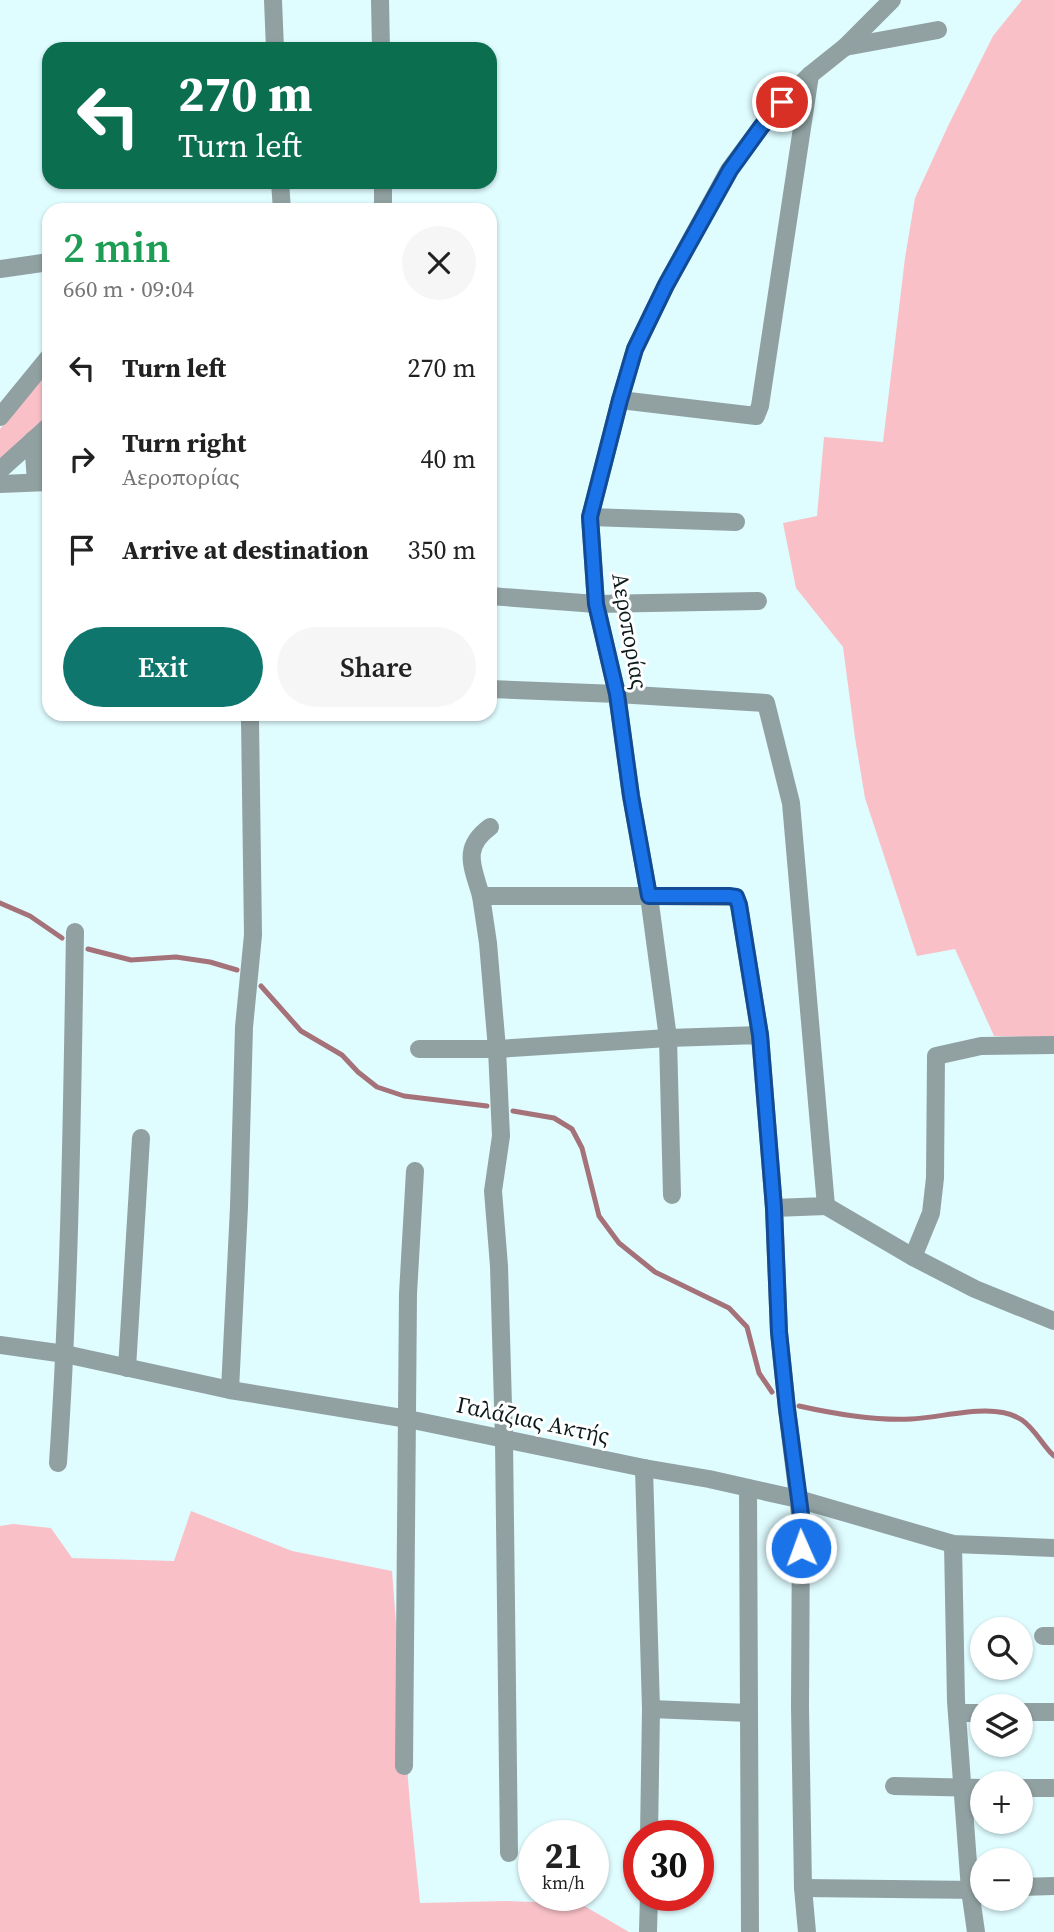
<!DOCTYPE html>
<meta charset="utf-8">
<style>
body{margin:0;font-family:"Source Serif 4",serif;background:#f6f6f6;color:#222;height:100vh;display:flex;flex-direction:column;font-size:26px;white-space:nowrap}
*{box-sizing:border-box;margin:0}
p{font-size:23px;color:#767676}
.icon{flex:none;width:38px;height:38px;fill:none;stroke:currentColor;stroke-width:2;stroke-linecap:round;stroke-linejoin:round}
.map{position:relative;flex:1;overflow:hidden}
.sheet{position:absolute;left:42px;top:203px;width:455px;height:518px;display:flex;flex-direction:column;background:#fff;border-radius:21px;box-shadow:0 2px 5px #0004}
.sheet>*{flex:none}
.hud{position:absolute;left:42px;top:42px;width:455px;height:147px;border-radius:21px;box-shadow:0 2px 5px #0004;background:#0b6e4f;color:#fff;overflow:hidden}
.fabs{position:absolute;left:970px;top:1617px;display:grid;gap:14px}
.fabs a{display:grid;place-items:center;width:63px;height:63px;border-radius:50%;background:#fff;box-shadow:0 2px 5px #0004;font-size:35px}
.speed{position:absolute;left:518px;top:1820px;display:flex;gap:14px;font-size:35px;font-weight:700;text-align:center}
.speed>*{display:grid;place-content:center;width:91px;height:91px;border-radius:50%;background:#fff;box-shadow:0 2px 5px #0004;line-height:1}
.speed small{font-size:18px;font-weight:400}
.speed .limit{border:10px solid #d22;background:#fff;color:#111}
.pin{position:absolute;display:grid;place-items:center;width:60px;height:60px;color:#fff;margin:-30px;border:4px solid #fff;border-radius:50%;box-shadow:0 2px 7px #0007}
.me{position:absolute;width:77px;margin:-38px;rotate:358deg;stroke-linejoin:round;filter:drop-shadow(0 0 5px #0008)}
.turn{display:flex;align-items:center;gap:24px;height:147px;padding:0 21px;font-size:32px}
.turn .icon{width:91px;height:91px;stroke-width:2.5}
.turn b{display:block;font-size:49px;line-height:60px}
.round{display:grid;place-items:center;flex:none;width:74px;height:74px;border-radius:37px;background:#f6f6f6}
.headline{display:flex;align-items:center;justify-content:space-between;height:119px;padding:0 21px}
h1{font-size:42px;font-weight:600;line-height:52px;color:#1e9e55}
.primary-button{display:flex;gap:14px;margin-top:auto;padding:14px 21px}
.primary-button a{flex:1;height:80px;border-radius:42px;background:#0f766e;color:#fff;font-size:28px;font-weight:600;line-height:80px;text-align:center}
.primary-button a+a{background:#f6f6f6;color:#222}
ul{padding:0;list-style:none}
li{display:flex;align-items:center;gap:21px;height:91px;padding:0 21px}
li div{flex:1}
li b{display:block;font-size:26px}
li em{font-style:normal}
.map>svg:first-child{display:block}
.green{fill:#f9c1c7}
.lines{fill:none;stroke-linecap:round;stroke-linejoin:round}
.stream{stroke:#a57279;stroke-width:5}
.minor{stroke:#91a1a2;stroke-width:18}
.route-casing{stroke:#114b97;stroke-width:18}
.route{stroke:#1a73e8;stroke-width:12}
.labels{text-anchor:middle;stroke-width:6;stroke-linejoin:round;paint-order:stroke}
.street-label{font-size:23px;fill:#0d1b1c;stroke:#fff}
</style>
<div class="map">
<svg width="1054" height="1932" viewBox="0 0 1054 1932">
<rect width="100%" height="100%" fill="#dffcff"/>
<g class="green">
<polygon points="1022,0 1054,0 1054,1038 994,1036 955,949 917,956 865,798 855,738 843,647 796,588 783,523 817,516 824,437 883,442 905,258 915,198 948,126 993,36"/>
<polygon points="49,368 49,416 0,461 0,429"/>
<polygon points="191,1511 292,1551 392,1571 410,1805 420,1903 506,1901 581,1904 629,1932 0,1932 0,1526 13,1524 51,1528 72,1558 174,1561"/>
</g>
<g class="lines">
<g class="stream">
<polyline points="0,903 30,916 62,938"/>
<polyline points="88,949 131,960 176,957 210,962 237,970"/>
<polyline points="261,986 301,1031 342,1055 358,1072 377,1087 404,1096 487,1106"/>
<polyline points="513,1111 554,1118 572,1129 582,1148 599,1216 619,1243 655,1272 729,1308 747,1327 759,1373 772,1392"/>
<path d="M799 1406C835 1414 874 1421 911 1419 943 1418 994 1401 1022 1420 1035 1429 1043 1446 1054 1456"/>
</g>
<g class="minor">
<polyline points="273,0 275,49"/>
<polyline points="380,0 381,49"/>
<polyline points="845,47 938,30"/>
<polyline points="280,182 282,210"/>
<polyline points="383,182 383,210"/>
<polyline points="0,269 49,262"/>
<polyline points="620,400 756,416 760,406 810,75"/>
<polyline points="0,417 49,357"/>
<polyline points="33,440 36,482"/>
<polyline points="0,470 49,426"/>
<polyline points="0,484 49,482"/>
<polyline points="590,517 736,522"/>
<polyline points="490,596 596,604 758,601"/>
<polyline points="490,689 617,694 766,703 791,803 826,1206 774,1208"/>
<path d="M481 896C473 867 461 848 490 827"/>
<polyline points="419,1049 497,1049 668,1038 760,1035 774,1208 779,1332 787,1409 801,1522 800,1707 803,1888 807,1932"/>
<polyline points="672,1195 668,1038 649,896 631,796 617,694 596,604 590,517 620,400 635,349 666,285 729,170 761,127 782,102 810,75 845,47 892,0"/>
<polyline points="826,1206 913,1257 975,1289 1054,1321"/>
<polyline points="913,1257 931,1213 935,1178 936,1056 981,1046 1054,1045"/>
<polyline points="0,1345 65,1354 230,1390 408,1419 644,1468 709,1479 798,1499 953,1544 1054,1548"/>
<polyline points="127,1368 141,1138"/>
<polyline points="230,1390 239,1207 244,1027 253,935 250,720"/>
<path d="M58 1463C70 1286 72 1109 75 932"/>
<polyline points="644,1468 651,1709 649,1836"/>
<polyline points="748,1488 750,1932"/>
<polyline points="953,1544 956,1701 970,1890 976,1932"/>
<polyline points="1043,1636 1054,1636"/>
<polyline points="651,1709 749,1713"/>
<polyline points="1020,1712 1054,1712"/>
<polyline points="958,1713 982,1713"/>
<polyline points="404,1766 408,1294 415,1171"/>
<polyline points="894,1786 982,1788"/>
<polyline points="1020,1788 1054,1788"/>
<polyline points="509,1853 504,1440 499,1266 493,1191 501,1136 497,1049 488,943 481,896 649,896 736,897 739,905 760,1035"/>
<polyline points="1020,1887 1054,1886"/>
<polyline points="803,1888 978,1890"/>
<polyline points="648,1931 649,1895"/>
</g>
</g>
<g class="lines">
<g class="route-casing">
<polyline id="route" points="782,102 761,127 730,170 666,285 635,349 620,400 590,517 596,604 617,694 631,796 649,896 729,896 736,897 739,905 760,1035 774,1208 779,1332 787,1409 802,1522 801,1548"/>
</g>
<use href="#route" class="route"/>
</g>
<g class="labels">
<g class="street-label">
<text transform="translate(630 631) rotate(80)" y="8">Αεροπορίας</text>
<text transform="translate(533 1420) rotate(12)" y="8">Γαλάζιας Ακτής</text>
</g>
</g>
</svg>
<div class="fabs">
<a><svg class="icon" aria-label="search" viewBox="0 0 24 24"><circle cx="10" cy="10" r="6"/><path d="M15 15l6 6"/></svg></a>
<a><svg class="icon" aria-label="layers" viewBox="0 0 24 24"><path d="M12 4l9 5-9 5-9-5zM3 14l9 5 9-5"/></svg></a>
<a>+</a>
<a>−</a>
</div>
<div class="speed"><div>21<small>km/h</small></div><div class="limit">30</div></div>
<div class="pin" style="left:782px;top:102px;background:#d93025"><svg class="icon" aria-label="arrive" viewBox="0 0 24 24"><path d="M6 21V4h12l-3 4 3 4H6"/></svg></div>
<svg class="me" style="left:801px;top:1548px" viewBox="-20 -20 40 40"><circle r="17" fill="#1a73e8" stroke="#fff" stroke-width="3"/><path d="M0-11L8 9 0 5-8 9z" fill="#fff"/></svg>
<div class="hud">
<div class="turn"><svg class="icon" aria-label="left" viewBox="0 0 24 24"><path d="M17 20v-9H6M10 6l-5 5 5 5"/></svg><div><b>270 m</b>Turn left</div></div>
</div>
<section class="sheet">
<div class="headline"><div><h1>2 min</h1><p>660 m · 09:04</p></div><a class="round"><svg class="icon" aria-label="close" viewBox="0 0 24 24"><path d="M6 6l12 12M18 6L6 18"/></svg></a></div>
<ul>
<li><svg class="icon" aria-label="left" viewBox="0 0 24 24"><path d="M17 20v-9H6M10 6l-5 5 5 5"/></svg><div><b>Turn left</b></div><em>270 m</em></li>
<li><svg class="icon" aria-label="right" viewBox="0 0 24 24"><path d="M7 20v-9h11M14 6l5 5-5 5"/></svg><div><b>Turn right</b><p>Αεροπορίας</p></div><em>40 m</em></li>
<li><svg class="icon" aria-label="arrive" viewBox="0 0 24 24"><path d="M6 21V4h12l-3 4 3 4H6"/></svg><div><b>Arrive at destination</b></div><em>350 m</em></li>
</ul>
<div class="primary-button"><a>Exit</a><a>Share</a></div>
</section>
</div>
